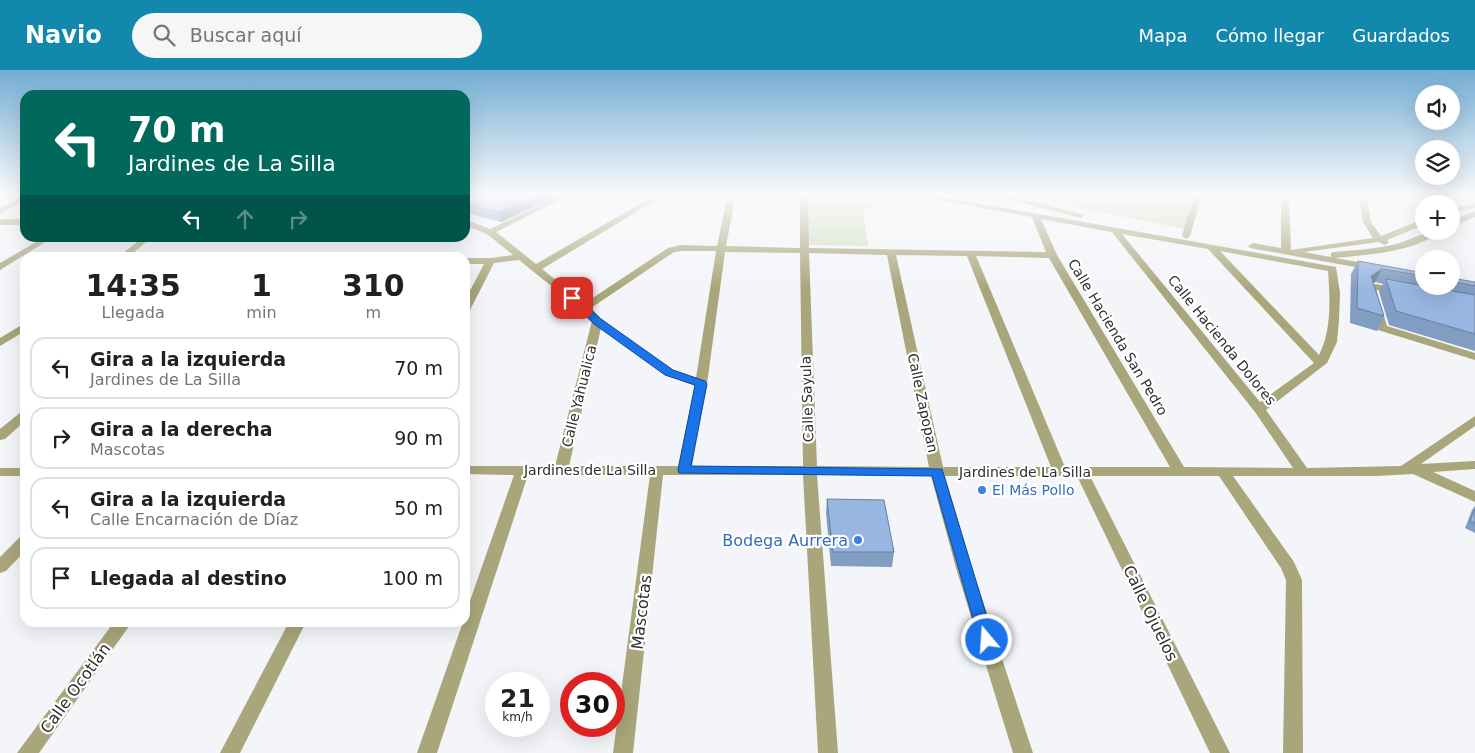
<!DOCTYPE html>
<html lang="es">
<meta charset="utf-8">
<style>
body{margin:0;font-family:"DejaVu Sans",sans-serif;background:#f6f6f6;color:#202124;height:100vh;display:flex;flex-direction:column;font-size:19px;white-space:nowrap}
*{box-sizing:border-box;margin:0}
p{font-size:16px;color:#757577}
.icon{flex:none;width:28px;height:28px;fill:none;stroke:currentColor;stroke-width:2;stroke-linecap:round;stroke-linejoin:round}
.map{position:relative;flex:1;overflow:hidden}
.side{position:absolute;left:20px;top:182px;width:450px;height:375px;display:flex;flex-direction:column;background:#fff;border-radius:15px;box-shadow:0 5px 20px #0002}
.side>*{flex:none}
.banner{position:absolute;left:20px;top:20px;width:450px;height:152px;border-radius:15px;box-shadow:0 5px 20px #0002;background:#00695c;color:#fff;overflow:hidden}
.fabs{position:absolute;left:1415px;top:15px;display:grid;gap:10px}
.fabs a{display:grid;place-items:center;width:45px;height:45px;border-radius:50%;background:#fff;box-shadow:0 5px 20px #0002;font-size:25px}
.speed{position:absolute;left:485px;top:602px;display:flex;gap:10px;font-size:25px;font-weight:700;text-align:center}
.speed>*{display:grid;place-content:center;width:65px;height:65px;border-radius:50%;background:#fff;box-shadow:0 5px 20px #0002;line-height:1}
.speed small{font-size:12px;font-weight:400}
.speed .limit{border:8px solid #d22;background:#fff;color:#111}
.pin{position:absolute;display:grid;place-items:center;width:42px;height:42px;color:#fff;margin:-21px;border-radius:10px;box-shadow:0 2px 8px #0006}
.me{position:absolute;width:55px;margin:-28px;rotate:342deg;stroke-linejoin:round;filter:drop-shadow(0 0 4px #0008)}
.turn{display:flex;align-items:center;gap:18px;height:105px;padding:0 25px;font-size:22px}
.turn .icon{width:65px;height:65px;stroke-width:2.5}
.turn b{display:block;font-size:35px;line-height:42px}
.lanes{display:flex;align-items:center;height:48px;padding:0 25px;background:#0003;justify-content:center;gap:25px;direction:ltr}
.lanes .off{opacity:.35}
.eta{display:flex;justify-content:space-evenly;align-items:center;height:85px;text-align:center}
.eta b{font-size:30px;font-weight:600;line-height:35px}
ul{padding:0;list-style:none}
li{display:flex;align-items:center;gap:15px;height:62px;margin:0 10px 8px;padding:0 15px;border:2px solid #e0e0e0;border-radius:15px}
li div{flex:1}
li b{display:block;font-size:19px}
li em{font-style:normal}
header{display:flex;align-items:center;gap:30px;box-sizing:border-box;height:70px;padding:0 25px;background:#1188ac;color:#fff}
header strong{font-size:24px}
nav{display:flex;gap:28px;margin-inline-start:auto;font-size:18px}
.search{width:350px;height:45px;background:#f6f6f6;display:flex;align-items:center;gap:12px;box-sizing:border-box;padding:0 18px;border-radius:28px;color:#757577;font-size:19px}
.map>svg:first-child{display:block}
.green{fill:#d1debf}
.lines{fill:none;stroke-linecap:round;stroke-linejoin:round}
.minor{fill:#a9a67b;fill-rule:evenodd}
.wall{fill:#829dc2}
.shaded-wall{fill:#6a7f9e}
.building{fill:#97b6e1;stroke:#6a7f9e}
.route{fill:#1a73e8;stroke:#114b97}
.shop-dot{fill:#3f7fe0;stroke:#fff;stroke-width:2}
.labels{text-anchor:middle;stroke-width:4.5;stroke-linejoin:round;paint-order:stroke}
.street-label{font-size:14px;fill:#2e2e2f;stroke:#fff}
.shop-label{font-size:14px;fill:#366cbe;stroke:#fff;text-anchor:start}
.near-shop-label{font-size:16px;fill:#366cbe;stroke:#fff;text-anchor:end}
.near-street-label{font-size:16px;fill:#2e2e2f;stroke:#fff}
</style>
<header>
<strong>Navio</strong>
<div class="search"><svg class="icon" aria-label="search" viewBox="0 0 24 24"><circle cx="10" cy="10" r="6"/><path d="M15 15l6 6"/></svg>Buscar aquí</div>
<nav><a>Mapa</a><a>Cómo llegar</a><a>Guardados</a></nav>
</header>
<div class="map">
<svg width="1475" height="683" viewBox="0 0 1475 683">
<rect width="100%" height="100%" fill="#f3f5f8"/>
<g class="green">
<polygon points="809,124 866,124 863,127 874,129 873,138 863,139 868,176 808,175"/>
<polygon points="1025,124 1194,124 1186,159 1088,140"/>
</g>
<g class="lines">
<g class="minor">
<path d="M562 124H571L496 162 536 194 657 124H666L542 199 585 233 668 178 681 175 717 176 728 124H736L726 176 800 178V124H808L809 178 1046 182 1032 147 916 126 912 124H927L1336 197 1340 223 1339 250 1337 272 1327 293 1266 340 1307 398 1401 396 1475 346V356L1421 394 1475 391V399L1433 402 1475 421V432L1413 404 1376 406H1233L1294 492 1302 510 1303 683H1283L1286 510 1281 498 1219 406H1090L1230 683H1210L1077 406H945L972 498 1033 683H1013L956 498 931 406 817 405 838 683H818L803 405H663L633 683H613L650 405H528L437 683H417L463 552H465V545L514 405 465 404V396H555L592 251 581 240 519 190 494 193 470 240 465 243V230L484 194H465V188H490L513 185 487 164 465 155V149L490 159ZM1041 149 1112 162 1255 342 1293 398 1184 397 1057 185ZM1122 164 1208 179 1314 293 1260 332ZM681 181H716L696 308 673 300 601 249 591 238 674 182ZM1220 181 1328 201C1330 229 1332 259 1319 285ZM725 182 800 183 803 396H692L707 314ZM809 183 887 185 929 397 817 396ZM896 185 967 186 1051 397H943ZM976 186 1049 188 1170 397H1065ZM601 258 665 304 695 316 678 396H569Z"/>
<polygon points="969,124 994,125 993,124 1005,124 1085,145 1081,148 1003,128 1000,131"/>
<polygon points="1194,124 1202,124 1190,166 1186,169 1182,166"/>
<path d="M1281 124H1289L1291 180 1373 168 1363 152 1358 124H1366L1371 152 1381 166 1424 149V155L1387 170 1389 172 1385 175 1378 172 1304 182 1331 187V183L1334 182C1355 180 1376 179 1396 174 1411 170 1424 161 1440 161 1417 182 1365 185 1335 188L1375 195 1377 197 1372 200 1250 178 1248 176 1253 173 1281 178Z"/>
<polygon points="1440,124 1448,124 1453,134 1452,136 1451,134 1445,134"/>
<polygon points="25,126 25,131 0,143 0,138"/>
<polygon points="1475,134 1475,138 1451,143 1451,138"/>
<polygon points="1475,141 1475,147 1451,157 1451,151"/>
<rect x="0" y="149" width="25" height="6"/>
<polygon points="43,168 52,168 0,200 0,193"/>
<polygon points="142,168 151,168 127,188 117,188"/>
<polygon points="1376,214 1401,219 1402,221 1397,224 1376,220 1387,256 1475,283 1475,290 1378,260 1366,219"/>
<polygon points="25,253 25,261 0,276 0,268"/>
<polygon points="25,341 25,351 5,369 0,370 0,359 21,342"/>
<rect x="0" y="398" width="25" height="8"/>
<polygon points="25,466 25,481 6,501 0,503 0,487 20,467"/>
<polygon points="114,552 132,552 39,683 17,683"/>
<polygon points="289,552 306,552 240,683 220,683"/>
</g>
</g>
<g class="wall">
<polygon points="490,124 561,124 501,152 470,144 468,135"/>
<polygon points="1358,191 1424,203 1424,216 1451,216 1451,208 1475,212 1475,281 1389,255 1379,222 1383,214 1375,212 1374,213 1384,246 1377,261 1350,253 1351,204"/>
<polygon points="827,429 894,482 892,497 831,496 826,443"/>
<polygon points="1475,436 1475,463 1465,458 1472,440"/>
</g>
<g class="shaded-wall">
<polygon points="541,124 561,124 501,152 499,142"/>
<polygon points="1382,199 1375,212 1364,219 1371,206"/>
</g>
<g class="building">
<polygon points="490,124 541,124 499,142 468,135"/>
<polygon points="1358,191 1424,203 1424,206 1382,199 1371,206 1384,246 1357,238"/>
<polygon points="1451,208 1475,212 1475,216 1451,211"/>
<polygon points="1386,209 1424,216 1475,225 1475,264 1396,241"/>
<polygon points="827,429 884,430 894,482 833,482"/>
<polygon points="1475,439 1475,453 1470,451"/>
</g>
<linearGradient id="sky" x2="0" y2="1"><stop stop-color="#73add4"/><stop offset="0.57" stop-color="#fafafc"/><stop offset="1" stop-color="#fafafc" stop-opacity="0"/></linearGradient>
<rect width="1475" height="219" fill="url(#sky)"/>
<polygon class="route" points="569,226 576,226 601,249 673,300 705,311 707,314 691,396 942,399 994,570 992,574 987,576 981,574 979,570 932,406 679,403 678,400 695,315 665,305 594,254 569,230"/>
<g class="shop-dot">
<circle cx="982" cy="420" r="5"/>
<circle cx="858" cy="470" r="5"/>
</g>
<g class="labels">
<g class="street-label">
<text transform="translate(1118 267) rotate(59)" y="5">Calle Hacienda San Pedro</text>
<text transform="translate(1222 270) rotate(51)" y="5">Calle Hacienda Dolores</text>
<text transform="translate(579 326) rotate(-76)" y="5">Calle Yahualica</text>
<text transform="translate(807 329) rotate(-92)" y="5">Calle Sayula</text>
<text transform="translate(923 333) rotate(78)" y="5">Calle Zapopan</text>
<text x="590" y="405">Jardines de La Silla</text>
<text x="1025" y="407">Jardines de La Silla</text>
</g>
<g class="shop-label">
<text x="992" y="425">El Más Pollo</text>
</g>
<g class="near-shop-label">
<text x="848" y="476">Bodega Aurrera</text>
</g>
<g class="near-street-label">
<text transform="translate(641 542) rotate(-83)" y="6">Mascotas</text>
<text transform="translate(1151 543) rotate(64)" y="6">Calle Ojuelos</text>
<text transform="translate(75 618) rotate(-54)" y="6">Calle Ocotlán</text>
</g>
</g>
</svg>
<div class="fabs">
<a><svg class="icon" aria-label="sound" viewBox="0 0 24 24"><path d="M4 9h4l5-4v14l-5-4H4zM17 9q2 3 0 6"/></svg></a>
<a><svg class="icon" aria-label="layers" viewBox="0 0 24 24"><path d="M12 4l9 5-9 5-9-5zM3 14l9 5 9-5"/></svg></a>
<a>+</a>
<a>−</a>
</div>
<div class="speed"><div>21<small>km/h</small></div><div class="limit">30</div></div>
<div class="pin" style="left:572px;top:228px;background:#d93025"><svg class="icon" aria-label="arrive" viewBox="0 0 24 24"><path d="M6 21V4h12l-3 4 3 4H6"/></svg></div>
<svg class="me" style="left:987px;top:570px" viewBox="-20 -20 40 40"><circle r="17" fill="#1a73e8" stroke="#fff" stroke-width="3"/><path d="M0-11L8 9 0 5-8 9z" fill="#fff"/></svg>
<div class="banner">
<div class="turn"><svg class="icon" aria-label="left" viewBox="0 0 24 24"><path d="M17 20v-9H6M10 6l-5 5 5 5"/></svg><div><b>70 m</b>Jardines de La Silla</div></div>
<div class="lanes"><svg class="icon" aria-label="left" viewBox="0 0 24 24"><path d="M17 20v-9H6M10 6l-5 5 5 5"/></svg><svg class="icon off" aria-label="ahead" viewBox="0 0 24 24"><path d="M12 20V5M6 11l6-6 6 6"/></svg><svg class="icon off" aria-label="right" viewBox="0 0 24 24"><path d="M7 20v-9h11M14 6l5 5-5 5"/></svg></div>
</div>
<section class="side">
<div class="eta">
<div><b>14:35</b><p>Llegada</p></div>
<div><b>1</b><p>min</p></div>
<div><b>310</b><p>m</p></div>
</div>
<ul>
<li><svg class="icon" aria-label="left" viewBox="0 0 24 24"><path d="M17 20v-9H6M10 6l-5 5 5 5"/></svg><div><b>Gira a la izquierda</b><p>Jardines de La Silla</p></div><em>70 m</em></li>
<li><svg class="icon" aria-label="right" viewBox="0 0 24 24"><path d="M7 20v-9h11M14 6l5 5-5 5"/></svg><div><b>Gira a la derecha</b><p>Mascotas</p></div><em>90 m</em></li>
<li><svg class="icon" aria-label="left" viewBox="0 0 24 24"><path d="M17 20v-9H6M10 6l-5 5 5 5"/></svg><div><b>Gira a la izquierda</b><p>Calle Encarnación de Díaz</p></div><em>50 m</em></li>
<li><svg class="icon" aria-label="arrive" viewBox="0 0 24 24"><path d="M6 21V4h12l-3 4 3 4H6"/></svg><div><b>Llegada al destino</b></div><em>100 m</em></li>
</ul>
</section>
</div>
